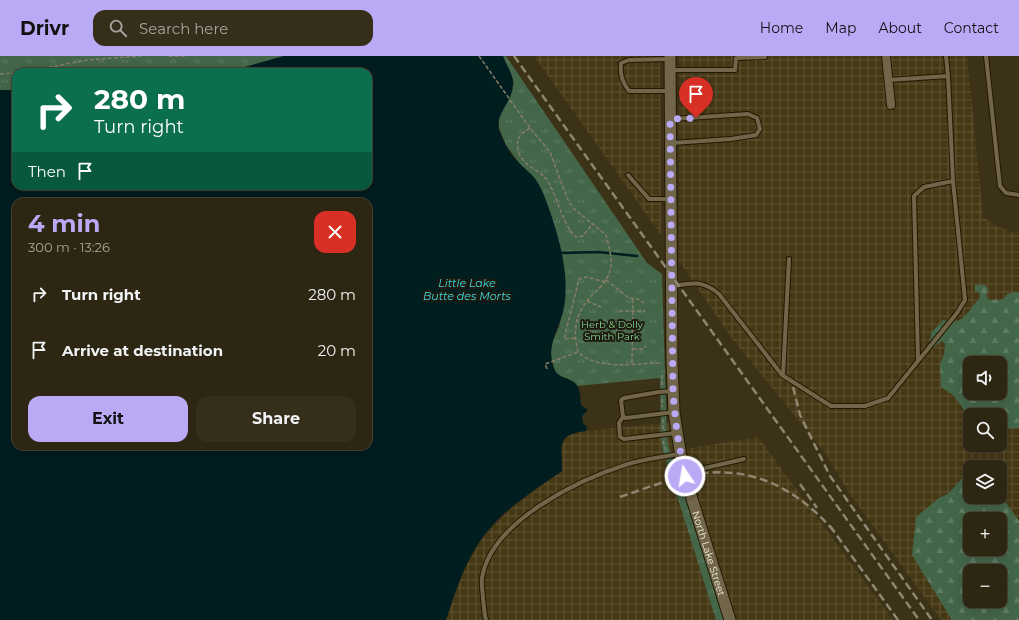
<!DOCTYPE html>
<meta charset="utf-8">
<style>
body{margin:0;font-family:Montserrat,sans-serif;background:#352e1b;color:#f1f3f6;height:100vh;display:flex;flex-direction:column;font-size:15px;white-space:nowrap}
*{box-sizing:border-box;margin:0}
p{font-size:13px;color:#a7a59f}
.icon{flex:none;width:22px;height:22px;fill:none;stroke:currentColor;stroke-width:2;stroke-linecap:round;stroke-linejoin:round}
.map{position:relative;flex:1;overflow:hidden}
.details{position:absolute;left:12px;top:142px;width:360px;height:252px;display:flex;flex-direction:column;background:#2d2612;border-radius:12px;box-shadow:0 4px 16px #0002,0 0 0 1px #484332}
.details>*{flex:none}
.banner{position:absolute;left:12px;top:12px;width:360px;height:122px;border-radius:12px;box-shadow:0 4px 16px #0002,0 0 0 1px #484332;background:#0b6e4f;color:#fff;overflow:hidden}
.fabs{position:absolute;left:963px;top:300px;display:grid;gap:8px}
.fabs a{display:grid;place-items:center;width:44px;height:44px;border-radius:8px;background:#2d2612;box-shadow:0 4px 16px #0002,0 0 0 1px #484332;font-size:20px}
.pin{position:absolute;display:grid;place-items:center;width:34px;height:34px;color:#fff;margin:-41px -17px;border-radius:50% 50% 50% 0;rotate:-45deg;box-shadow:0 0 4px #0007}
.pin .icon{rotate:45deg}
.me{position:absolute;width:44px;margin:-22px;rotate:348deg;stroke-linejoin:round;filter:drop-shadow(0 0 3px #0008)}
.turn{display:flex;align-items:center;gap:14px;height:84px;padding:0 16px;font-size:18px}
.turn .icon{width:52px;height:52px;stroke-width:2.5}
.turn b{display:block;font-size:28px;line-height:34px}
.then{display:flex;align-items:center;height:38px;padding:0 16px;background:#0003;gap:8px;font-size:15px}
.round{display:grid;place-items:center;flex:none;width:42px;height:42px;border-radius:12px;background:#352e1b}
.summary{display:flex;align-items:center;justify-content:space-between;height:68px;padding:0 16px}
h1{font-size:24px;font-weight:700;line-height:30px;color:#baaaf6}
.cta{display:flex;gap:8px;margin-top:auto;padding:8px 16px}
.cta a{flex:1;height:46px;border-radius:12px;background:#baaaf6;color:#111;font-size:16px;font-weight:700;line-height:46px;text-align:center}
.cta a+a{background:#352e1b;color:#f1f3f6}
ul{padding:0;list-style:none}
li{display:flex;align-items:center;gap:12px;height:56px;padding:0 16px}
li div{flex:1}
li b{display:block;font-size:15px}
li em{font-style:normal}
header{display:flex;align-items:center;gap:24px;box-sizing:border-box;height:56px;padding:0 20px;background:#baaaf6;color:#111}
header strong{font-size:19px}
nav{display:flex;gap:22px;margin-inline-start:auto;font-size:14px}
.search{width:280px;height:36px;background:#352e1b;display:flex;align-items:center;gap:10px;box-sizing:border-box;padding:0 14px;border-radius:12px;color:#a7a59f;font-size:15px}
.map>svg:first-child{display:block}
.industrial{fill:url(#industrial-grid);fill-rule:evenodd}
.forest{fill:url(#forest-firs);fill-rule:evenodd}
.park{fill:url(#park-tufts)}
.water{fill:#001d1f;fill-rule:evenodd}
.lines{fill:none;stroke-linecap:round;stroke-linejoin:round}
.stream{stroke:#001d1f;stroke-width:2.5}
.service-casing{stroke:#231901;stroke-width:6}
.minor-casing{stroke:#231901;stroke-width:10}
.secondary-casing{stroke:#231901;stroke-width:13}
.path{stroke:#867e68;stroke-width:1.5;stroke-dasharray:4 2;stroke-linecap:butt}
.service{stroke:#72664a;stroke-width:4}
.minor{stroke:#72664a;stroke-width:8}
.secondary{stroke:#72664a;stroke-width:11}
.rail{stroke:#8e8671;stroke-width:2.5;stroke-dasharray:8 4;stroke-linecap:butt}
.route{stroke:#baaaf6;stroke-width:7;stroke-dasharray:0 12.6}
.labels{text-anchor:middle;stroke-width:4;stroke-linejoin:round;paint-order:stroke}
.park-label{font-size:10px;fill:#80d58f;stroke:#1f1a0f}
.street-label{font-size:10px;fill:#f2ecdc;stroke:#1f1a0f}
.water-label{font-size:11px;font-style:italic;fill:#39dde6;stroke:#1f1a0f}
</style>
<header>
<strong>Drivr</strong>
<div class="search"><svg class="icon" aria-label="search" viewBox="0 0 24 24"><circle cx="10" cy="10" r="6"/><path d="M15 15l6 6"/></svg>Search here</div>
<nav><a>Home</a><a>Map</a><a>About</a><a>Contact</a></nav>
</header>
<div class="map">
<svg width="1019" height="564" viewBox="0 0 1019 564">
<defs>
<pattern id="industrial-grid" width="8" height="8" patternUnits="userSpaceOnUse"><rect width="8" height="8" fill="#453815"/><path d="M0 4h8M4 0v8" fill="none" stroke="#605536"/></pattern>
<pattern id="forest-firs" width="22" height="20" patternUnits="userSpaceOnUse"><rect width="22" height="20" fill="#446649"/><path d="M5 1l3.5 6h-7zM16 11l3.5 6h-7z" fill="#5f7c63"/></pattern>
<pattern id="park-tufts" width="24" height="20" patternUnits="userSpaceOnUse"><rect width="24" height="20" fill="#446649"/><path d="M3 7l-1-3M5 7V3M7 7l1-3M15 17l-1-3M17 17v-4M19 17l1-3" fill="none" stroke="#5f7c63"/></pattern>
</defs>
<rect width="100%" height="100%" fill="#3c3218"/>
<g class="industrial">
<polygon points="534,0 660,0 661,179"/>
<path d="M679 0H967L983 161 994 169 1015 177 1019 176V564H941L847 434 826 398 733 284 679 205ZM970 307H1000V337H970ZM970 359H1000V389H970ZM970 411H1000V441H970ZM970 463H1000V493H970ZM970 515H1000V545H970Z"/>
<polygon points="675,366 679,394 758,381 893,564 446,564 464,514 481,484 506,457 546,426 561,398 562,389 567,380 572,377 586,375"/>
</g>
<g class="forest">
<path d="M975 229H985L988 233 986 240 989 244C998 243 1002 247 1007 238L1015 236 1019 237V372L1000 373V359H970V369L965 355 953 339 941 331 940 308 944 299 945 288 942 285 934 291 930 288 931 277 943 264C966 270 966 255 980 242L979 236H975ZM970 307H1000V337H970Z"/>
<path d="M970 413V441H1000V438L1019 465V564H952L912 499 916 461 939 442 948 438ZM970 463H1000V493H970ZM970 515H1000V545H970Z"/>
</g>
<g class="park">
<polygon points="0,0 284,0 238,13 210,16 16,16 16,34 0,34"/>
<polygon points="503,0 506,0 647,207 662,218 667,385 724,564 716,564 663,395 661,384 660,322 577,330 567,322 560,321 555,316 551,299 551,289 559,271 565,241 565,219 559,187 542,134 535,123 520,108 506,89 499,72 499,62 514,27"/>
</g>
<path class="water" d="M284 0H503C506 9 514 19 513 28 513 46 495 58 499 73 503 86 511 100 521 109 526 114 532 118 536 124 546 138 561 187 563 204 566 221 567 239 563 256 559 272 548 288 552 306 556 328 575 318 579 334 581 338 580 344 581 349L588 354 582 360 583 367 587 371 586 375C554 379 563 391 562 415 533 435 502 454 482 482 465 506 455 536 446 564H0V34H16V130H368V16H210L238 13ZM16 146H368V390H16Z"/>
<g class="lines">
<polyline class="stream" points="560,197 598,196 637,200"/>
<g class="service-casing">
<g id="service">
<polyline points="946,0 948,20"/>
<polyline points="986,0 1000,130 1006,137 1019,139"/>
<path d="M669 3 629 4 621 7C620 19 622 25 629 35H669"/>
<polyline points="672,14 735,14 736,2 765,1"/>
<polyline points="888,24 948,20 953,125 924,131 914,140 918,303"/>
<polyline points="672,63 748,58 757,62 760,73 756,79 731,83 672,87"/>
<polyline points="628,119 649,143 670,143"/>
<path d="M673 230C693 227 702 224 719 238L782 319 831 350H865L888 342 957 257 965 244 953 125"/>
<polyline points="783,319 789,203"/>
<polyline points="672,335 659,336 624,342 621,344 623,361 626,362 674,356"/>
<polyline points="623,361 619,367 620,381 624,383 676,377"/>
<polyline points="684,417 744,403"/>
<path d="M486 564C484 557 484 550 483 543 483 536 481 528 482 522 491 465 580 423 628 408 644 403 663 401 679 398"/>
</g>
</g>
<g class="minor-casing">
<polyline id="minor" points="886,0 891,49"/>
</g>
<g class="secondary-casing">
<g id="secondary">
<path id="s1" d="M670 0 672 306 674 356 683 414 730 564"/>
</g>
</g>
<g class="path">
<polyline points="169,0 187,0"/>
<path d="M479 0 530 72 550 96 567 142 573 152 606 179C609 190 614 207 609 218 606 226 600 232 594 237 576 256 572 271 578 296 597 315 636 307 662 307"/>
<polyline points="25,16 87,4 141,0"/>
<polyline points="0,18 16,17"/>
<path d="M530 72C520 78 516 82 518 94 522 111 541 113 549 127 557 141 564 172 576 181L583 180 593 167"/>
<polyline points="606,224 629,242 638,243 644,247"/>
<polyline points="587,245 601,251"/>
<polyline points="619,255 645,255"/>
<polyline points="575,282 564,283 579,223 587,221 605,226"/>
<polyline points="633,293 643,293 646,290"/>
<polyline points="632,307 633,243"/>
<polyline points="547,313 545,308 578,296"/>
<polyline points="662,319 662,329"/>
<polyline points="662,343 662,351"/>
<polyline points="663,363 663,373"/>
<polyline points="663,385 666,394"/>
</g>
<use href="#service" class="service"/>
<use href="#minor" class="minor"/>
<use href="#secondary" class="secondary"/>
<g class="rail">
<polyline points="514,0 919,564"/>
<polyline points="793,331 800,359 830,420 932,564"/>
<polyline points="800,428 817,452"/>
<path d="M620 441C644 433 668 423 693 419 750 408 796 432 833 474"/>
<polyline points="830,470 898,564"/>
</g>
</g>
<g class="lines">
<polyline class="route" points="685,420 677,377 673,339 670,63 696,62"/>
</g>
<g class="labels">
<g class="park-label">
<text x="612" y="272">Herb &amp; Dolly<tspan x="612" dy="12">Smith Park</tspan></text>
</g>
<g class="street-label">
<text dy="4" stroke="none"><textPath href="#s1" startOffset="502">North Lake Street</textPath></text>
</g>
<g class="water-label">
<text x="467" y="231">Little Lake<tspan x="467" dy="13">Butte des Morts</tspan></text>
</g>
</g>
</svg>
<div class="fabs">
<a><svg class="icon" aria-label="sound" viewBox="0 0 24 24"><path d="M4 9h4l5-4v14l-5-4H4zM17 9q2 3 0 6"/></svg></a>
<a><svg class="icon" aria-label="search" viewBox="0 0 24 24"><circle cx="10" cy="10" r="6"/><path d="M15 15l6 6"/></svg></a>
<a><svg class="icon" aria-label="layers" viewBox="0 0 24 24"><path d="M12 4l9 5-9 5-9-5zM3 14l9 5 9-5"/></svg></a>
<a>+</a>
<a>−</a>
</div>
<div class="pin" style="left:696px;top:62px;background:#d93025"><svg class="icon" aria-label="arrive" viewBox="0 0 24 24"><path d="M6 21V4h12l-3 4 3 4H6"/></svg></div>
<svg class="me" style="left:685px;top:420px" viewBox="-20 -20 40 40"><circle r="17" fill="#baaaf6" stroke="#fff" stroke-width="3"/><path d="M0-11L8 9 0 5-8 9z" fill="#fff"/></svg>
<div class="banner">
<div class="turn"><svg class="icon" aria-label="right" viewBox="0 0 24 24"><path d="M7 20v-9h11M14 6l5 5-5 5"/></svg><div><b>280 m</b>Turn right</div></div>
<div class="then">Then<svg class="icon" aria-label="arrive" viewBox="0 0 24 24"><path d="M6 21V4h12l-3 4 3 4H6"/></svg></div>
</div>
<section class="details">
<div class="summary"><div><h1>4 min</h1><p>300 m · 13:26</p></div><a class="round" style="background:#d93025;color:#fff"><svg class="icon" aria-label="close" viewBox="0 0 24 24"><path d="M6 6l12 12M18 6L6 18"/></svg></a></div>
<ul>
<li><svg class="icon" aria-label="right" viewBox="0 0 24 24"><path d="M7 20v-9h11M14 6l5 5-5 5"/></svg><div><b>Turn right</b></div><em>280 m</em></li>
<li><svg class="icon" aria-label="arrive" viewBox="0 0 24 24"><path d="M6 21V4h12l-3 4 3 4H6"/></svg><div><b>Arrive at destination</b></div><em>20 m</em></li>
</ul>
<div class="cta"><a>Exit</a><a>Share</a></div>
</section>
</div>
